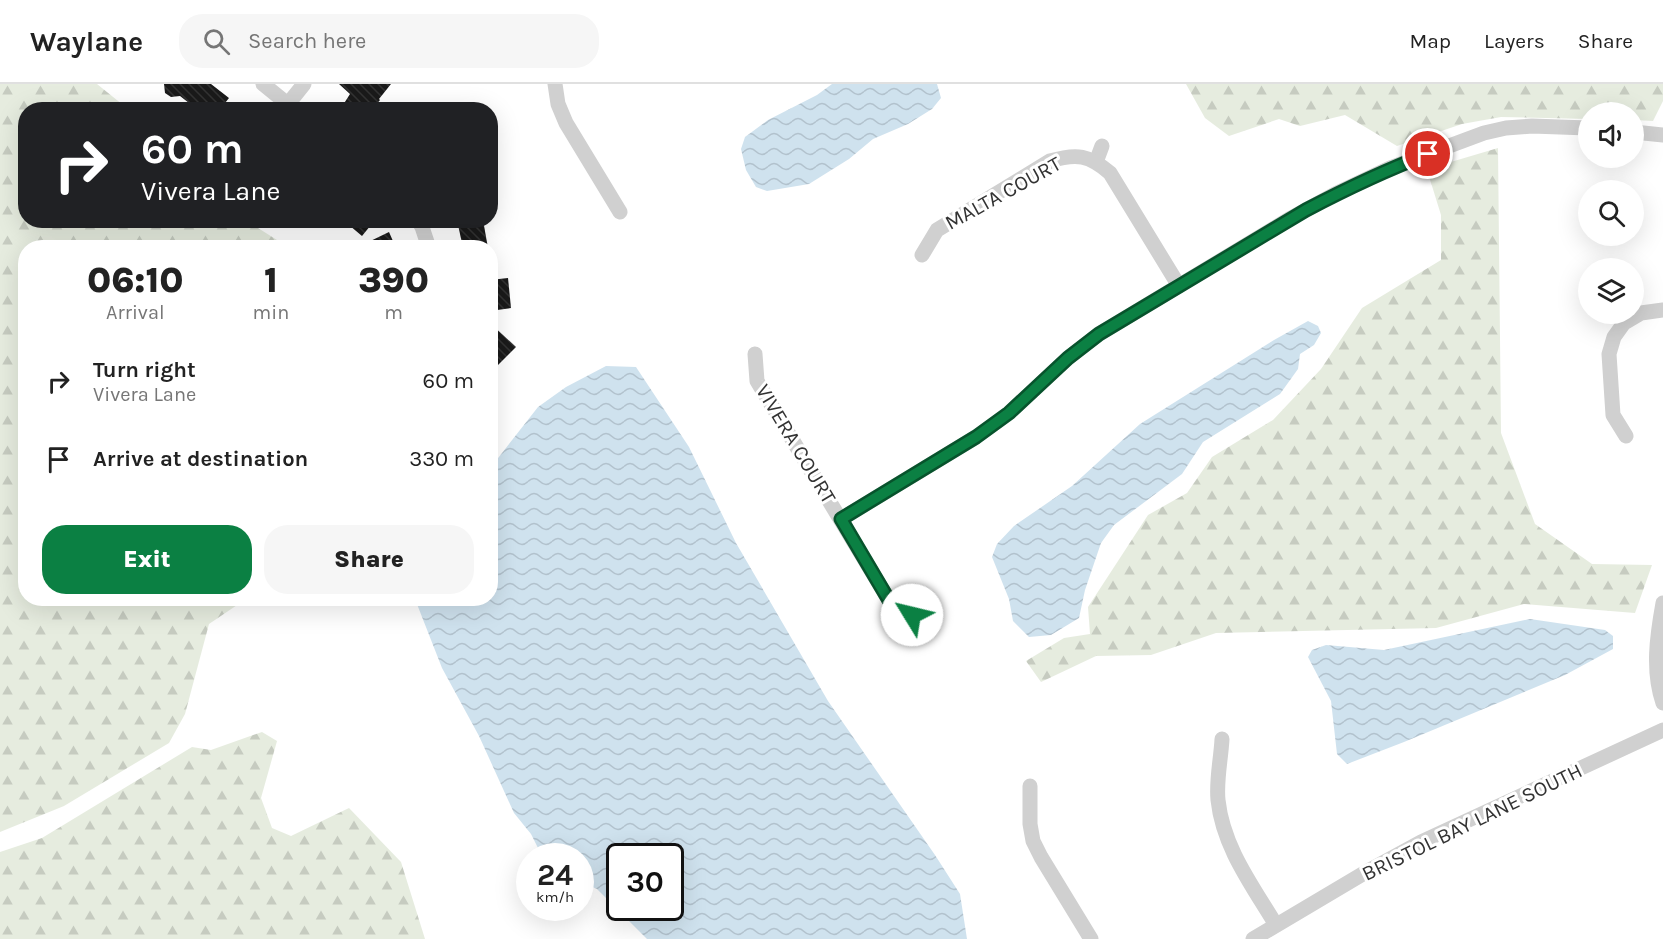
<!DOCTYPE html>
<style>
body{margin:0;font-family:Karla,sans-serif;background:#f6f6f6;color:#222;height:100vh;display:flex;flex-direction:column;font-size:22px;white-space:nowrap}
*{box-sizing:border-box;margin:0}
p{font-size:20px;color:#767676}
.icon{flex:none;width:33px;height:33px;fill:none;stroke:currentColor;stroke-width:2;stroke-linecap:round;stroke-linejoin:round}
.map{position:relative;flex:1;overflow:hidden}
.side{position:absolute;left:18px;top:156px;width:480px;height:366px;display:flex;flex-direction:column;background:#fff;border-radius:24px;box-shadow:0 6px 24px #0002}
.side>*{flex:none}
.guide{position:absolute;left:18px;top:18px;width:480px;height:126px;border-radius:24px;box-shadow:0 6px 24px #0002;background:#202124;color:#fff;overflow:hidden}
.buttons{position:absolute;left:1578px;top:18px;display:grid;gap:12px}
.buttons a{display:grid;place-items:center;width:66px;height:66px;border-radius:50%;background:#fff;box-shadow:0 6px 24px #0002;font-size:30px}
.speed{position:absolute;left:516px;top:759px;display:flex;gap:12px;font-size:30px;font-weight:700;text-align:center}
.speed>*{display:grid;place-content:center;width:78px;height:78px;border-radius:50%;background:#fff;box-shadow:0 6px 24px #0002;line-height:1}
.speed small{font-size:15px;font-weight:400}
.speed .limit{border:3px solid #111;border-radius:9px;background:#fff;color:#111}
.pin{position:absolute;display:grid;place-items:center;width:51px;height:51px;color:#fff;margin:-26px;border:3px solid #fff;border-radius:50%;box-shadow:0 2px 6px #0007}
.me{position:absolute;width:66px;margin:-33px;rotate:306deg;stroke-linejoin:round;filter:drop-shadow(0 0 4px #0008)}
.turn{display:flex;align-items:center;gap:21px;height:126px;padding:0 24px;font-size:27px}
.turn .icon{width:78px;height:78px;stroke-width:2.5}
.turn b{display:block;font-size:42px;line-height:51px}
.eta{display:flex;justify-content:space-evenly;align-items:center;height:102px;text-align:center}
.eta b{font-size:36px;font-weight:800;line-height:42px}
.button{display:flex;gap:12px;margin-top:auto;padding:12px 24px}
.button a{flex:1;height:69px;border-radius:24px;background:#0b8043;color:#fff;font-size:24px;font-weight:800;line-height:69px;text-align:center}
.button a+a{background:#f6f6f6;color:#222}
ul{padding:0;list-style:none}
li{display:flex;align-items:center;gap:18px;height:78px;padding:0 24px}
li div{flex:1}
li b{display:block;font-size:22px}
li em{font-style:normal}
header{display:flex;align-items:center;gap:36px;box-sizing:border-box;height:84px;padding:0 30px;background:#fff;border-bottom:2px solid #e0e0e0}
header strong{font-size:28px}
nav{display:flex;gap:33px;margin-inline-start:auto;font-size:21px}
.search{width:420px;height:54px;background:#f6f6f6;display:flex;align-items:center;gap:15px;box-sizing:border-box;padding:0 21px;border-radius:24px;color:#767676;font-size:22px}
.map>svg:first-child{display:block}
.forest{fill:url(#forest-firs)}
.water{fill:url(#water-waves);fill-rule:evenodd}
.building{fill:url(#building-back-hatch)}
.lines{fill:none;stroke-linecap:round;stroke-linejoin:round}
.minor{stroke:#d0d0d0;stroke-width:15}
.route-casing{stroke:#07532c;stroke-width:15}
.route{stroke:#0b8043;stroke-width:10}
.labels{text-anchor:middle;stroke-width:6;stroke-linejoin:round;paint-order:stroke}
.street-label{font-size:21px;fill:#333;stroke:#fff}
</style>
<header>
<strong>Waylane</strong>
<div class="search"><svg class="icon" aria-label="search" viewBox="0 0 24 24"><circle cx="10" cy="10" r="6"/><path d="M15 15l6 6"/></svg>Search here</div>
<nav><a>Map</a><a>Layers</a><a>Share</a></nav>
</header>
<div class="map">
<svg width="1663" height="855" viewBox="0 0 1663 855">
<defs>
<pattern id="forest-firs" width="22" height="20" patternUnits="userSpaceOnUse" patternTransform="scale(1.5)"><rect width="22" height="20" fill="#e6ecdf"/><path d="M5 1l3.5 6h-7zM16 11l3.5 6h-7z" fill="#c6cbc0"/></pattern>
<pattern id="water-waves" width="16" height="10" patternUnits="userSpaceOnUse" patternTransform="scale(1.5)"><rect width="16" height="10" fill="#cfe2ee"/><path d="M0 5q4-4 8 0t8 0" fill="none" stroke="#b2c2cd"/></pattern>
<pattern id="building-back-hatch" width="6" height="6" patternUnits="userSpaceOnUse" patternTransform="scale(1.5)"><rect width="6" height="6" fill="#1a1a1a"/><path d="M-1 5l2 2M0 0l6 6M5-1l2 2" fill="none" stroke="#333"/></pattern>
</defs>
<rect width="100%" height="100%" fill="#fff"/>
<g class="forest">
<polygon points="0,0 97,0 128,25 26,26 26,136 238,137 258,144 288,163 26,164 26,514 246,515 209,540 185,630 169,659 64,722 0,748"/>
<polygon points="1186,0 1663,0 1663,17 1653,37 1634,36 1634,28 1588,28 1588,35 1501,33 1462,40 1397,62 1345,31 1300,42 1279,35 1229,52 1205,34"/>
<polygon points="1498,64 1501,349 1535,440 1592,480 1652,481 1635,529 1524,520 1436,544 1216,549 1151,571 1096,572 1041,598 1026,577 1064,554 1090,550 1088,523 1148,431 1187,409 1212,373 1273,336 1321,285 1362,224 1441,176 1441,131 1428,89 1434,83"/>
<polygon points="262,648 277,657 261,714 272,744 291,752 349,724 401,778 425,855 0,855 0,768 42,754 192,663 211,666"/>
</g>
<g class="water">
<polygon points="832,0 937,0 941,14 932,25 908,40 873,55 849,75 809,100 767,107 756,103 746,86 741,65 745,53 768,36 817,11"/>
<polygon points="1308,237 1318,242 1321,249 1314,261 1300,270 1298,285 1280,310 1203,358 1182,390 1114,441 1101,459 1085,506 1079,534 1051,551 1029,553 1013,537 1009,515 992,473 997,460 1014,442 1072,402 1140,340 1274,256"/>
<path d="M606 282 636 283 689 363 736 459 828 617 935 771 960 810 967 855H647L597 805 581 798 580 772H542L531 750 514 729 479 652 442 584 415 515 490 514 491 381 495 378 538 323 566 303ZM620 772H670V824H620Z"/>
<polygon points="1530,535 1605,546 1613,552 1613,565 1565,591 1404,658 1347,680 1337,670 1331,617 1308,573 1312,566 1326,561 1384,566"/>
</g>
<g class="building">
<polygon points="164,0 211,0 229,14 225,19 233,26 198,26 180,12 171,13 165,9"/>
<polygon points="339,0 391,0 379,15 380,16 372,26 349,26 343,21 350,10"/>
<polygon points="343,136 375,136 362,152"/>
<polygon points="457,136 483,136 488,164 463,164"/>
<polygon points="389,148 396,164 356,164"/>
<polygon points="508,194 511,224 490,227 490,196"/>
<polygon points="490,239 516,263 490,289"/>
</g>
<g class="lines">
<g class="minor">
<polyline points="263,0 295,26"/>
<polyline points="555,0 558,20 566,39 620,128"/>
<polyline points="288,20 304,0"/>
<polyline points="1634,48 1663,51"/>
<polyline points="1096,78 1102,62"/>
<polyline points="418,136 422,143 429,164"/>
<path d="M922 171 937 146 1050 77C1077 69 1089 71 1110 89L1179 202"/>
<polyline points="755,270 757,297 890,518 912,531"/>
<polyline points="1626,352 1613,331 1609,270 1614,253 1624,239 1641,229 1663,226"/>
<polyline points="841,435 976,353 1009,329 1068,274 1099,250 1291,134 1335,110 1390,84 1484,49 1506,44 1532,42 1588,44"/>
<path d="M1663 519C1657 552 1652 587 1663 619"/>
<path d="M1222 655C1221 675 1216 696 1218 716 1223 763 1252 801 1276 841"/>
<polyline points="1030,702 1030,740 1033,757 1041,773 1091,855"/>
<polyline points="1253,855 1366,788 1421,758 1663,646"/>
</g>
</g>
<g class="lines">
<g class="route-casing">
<path id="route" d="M912 531 890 518 841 435 976 353 1009 329 1068 274 1099 250 1306 126C1346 105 1386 86 1428 70"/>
</g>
<use href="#route" class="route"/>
</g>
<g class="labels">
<g class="street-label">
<text transform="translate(1003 109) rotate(-29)" y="7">MALTA COURT</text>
<text transform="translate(796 360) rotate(59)" y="7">VIVERA COURT</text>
<text transform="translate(1472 738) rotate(-26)" y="7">BRISTOL BAY LANE SOUTH</text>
</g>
</g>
</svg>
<div class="buttons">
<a><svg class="icon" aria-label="sound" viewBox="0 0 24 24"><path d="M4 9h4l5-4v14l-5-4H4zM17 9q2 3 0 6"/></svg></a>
<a><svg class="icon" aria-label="search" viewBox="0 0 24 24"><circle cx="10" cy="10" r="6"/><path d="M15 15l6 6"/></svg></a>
<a><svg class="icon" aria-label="layers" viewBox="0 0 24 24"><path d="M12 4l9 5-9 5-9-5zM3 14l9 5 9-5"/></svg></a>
</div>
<div class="speed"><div>24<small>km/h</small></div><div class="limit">30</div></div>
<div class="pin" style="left:1428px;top:70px;background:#d93025"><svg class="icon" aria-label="arrive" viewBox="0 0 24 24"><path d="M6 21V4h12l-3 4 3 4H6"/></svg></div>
<svg class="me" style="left:912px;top:531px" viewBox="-20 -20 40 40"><circle r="19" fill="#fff"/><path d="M0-13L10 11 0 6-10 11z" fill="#0b8043"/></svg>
<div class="guide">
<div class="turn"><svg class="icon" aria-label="right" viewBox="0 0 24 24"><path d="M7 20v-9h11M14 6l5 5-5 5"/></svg><div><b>60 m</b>Vivera Lane</div></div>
</div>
<section class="side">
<div class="eta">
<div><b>06:10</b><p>Arrival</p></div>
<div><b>1</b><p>min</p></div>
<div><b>390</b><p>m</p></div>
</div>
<ul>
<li><svg class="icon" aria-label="right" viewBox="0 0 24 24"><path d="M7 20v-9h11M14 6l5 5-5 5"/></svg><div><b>Turn right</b><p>Vivera Lane</p></div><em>60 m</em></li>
<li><svg class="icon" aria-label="arrive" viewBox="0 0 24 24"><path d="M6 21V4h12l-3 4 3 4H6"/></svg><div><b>Arrive at destination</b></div><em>330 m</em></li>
</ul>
<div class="button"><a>Exit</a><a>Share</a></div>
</section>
</div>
